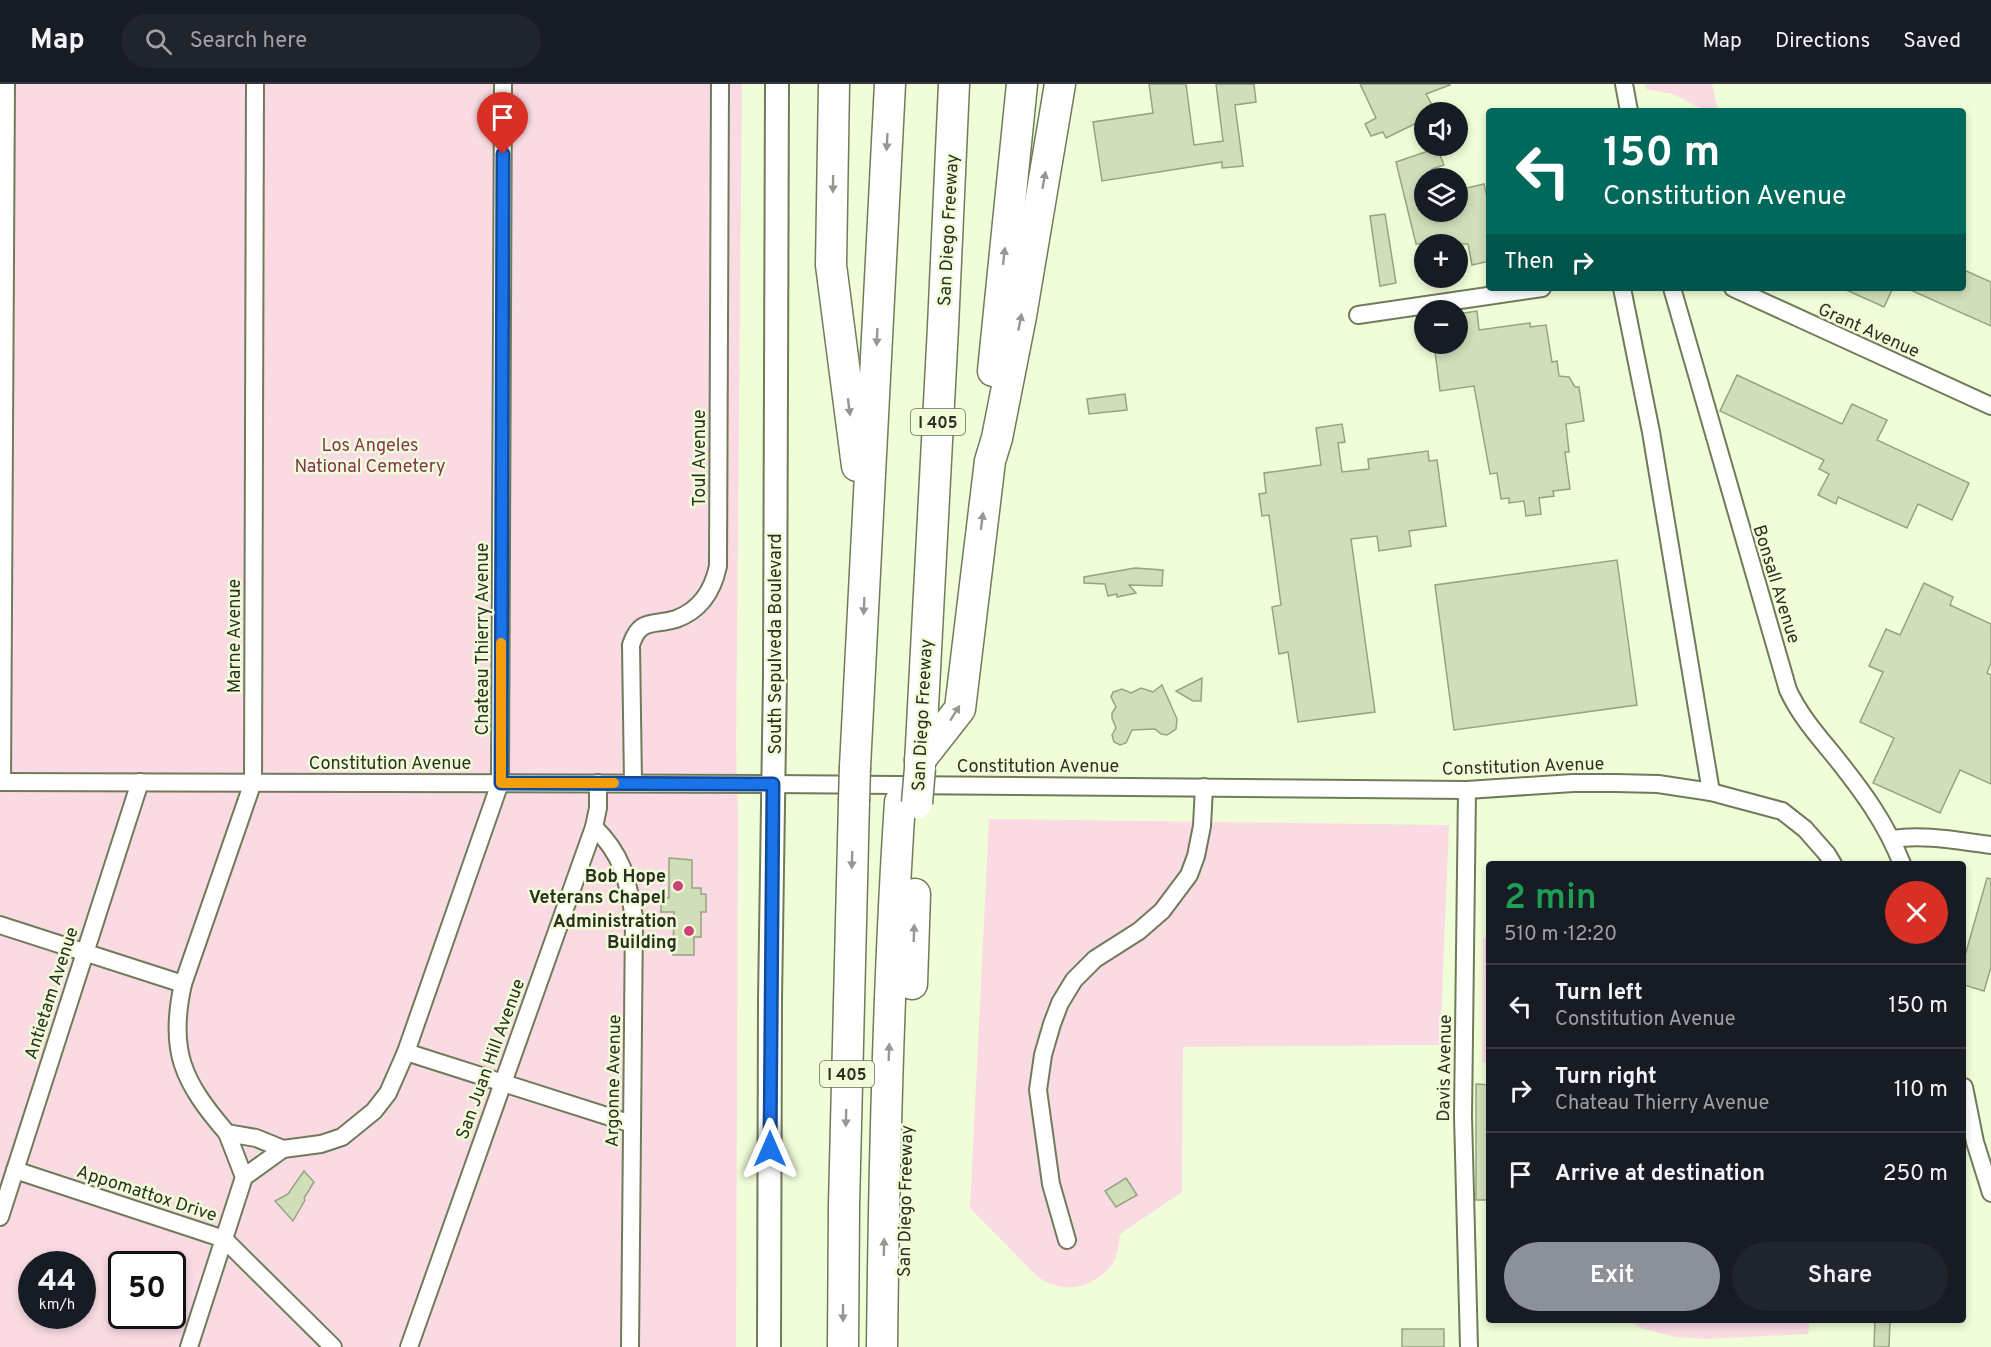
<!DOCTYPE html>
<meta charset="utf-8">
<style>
body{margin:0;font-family:Overpass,sans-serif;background:#20242c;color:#f1f3f6;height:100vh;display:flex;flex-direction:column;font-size:22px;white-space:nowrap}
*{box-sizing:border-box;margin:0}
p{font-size:20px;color:#9ea1a6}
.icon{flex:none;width:33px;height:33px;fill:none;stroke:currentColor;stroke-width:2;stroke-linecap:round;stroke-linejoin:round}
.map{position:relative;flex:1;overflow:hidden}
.side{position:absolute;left:1486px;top:777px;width:480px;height:462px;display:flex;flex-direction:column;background:#171b24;border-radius:6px;box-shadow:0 3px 9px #0003}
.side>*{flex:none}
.hud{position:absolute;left:1486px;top:24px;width:480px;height:183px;border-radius:6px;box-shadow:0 3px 9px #0003;background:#00695c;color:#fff;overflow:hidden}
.buttons{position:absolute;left:1414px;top:18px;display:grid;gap:12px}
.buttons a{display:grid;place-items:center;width:54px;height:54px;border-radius:50%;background:#171b24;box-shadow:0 3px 9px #0003;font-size:30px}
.speed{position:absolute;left:18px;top:1167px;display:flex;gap:12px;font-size:30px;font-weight:700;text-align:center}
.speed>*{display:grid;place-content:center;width:78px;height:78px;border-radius:50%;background:#171b24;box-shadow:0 3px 9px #0003;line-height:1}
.speed small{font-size:15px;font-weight:400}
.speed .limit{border:3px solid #111;border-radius:9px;background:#fff;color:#111}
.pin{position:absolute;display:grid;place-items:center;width:51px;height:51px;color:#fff;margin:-62px -26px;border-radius:50% 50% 50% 0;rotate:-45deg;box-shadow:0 0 6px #0007}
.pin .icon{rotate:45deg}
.me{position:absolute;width:66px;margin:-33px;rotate:0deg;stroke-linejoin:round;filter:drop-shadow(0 0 4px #0008)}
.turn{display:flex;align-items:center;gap:21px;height:126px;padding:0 18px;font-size:27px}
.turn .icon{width:78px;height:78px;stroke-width:2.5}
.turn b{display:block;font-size:42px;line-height:51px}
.then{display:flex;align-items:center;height:57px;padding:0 18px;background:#0003;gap:12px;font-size:22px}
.round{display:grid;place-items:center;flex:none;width:63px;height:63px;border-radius:32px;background:#20242c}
.headline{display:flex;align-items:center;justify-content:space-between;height:102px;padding:0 18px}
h1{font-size:36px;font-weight:600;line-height:45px;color:#1e9e55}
.primary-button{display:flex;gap:12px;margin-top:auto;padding:12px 18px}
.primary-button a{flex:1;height:69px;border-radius:36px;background:#8c9099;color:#fff;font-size:24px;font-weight:600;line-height:69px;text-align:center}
.primary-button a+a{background:#20242c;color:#f1f3f6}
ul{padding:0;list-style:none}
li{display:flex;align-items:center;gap:18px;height:84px;padding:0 18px;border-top:2px solid #363941}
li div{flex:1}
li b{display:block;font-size:22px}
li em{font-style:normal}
header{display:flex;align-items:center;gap:36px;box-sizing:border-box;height:84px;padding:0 30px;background:#171b24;border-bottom:2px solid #363941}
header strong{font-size:28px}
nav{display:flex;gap:33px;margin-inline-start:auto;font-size:21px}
.search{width:420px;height:54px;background:#20242c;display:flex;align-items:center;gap:15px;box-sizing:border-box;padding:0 21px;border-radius:33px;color:#9ea1a6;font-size:22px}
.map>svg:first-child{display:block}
.green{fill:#fadbe3;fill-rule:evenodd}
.building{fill:#d1deba;stroke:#97a381;stroke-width:1.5}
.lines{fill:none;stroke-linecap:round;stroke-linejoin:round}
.minor-casing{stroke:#707b5a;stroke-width:20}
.secondary-casing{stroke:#707b5a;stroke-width:26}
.motorway-casing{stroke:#707b5a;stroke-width:33}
.minor{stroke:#fff;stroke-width:16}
.secondary{stroke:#fff;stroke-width:22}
.motorway{stroke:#fff;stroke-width:30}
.motorway-bridge-casing{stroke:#707b5a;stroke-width:33;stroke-linecap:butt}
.motorway-bridge{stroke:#fff;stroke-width:30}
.oneway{fill:#959890}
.route-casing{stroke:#114b97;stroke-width:15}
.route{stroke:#1a73e8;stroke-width:10}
.slow{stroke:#f59e0b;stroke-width:10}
.poi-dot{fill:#cd4279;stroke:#f0fdd8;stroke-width:2}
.labels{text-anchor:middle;stroke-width:5;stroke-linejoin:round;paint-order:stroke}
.shield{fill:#f0fdd8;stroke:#666e59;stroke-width:1.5}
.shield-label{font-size:16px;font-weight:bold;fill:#2b3022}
.street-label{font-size:18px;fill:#2b3022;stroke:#f0fdd8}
.park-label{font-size:18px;fill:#843351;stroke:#f0fdd8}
.poi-label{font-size:18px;font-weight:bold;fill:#2b3022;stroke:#f0fdd8;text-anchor:end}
</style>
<header>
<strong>Map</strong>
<div class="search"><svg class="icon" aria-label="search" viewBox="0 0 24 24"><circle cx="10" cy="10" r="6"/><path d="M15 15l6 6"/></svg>Search here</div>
<nav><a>Map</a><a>Directions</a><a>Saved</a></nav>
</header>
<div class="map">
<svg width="1991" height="1263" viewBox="0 0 1991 1263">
<rect width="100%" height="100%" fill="#f0fdd8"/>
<g class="green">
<path d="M0 0H742L736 665 738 728 736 1263H0ZM32 1180H82V1232H32ZM122 1180H172V1232H122Z"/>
<polygon points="1645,0 1712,0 1718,27 1707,27 1673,10 1646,5"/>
<path d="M989 735 1449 741 1440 961 1183 963 1182 1108 1120 1150C1119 1157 1118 1166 1116 1173 1114 1180 1107 1187 1101 1191 1081 1208 1057 1207 1037 1192L970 1124Z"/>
<polygon points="1483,854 1489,854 1489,979 1482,979"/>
<polygon points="1625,1236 1810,1236 1808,1250 1705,1255 1675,1253 1644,1245"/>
</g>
<g class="building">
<polygon points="1149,0 1186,0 1194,61 1223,57 1216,0 1254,0 1256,18 1235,21 1243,82 1222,84 1222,78 1102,97 1093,38 1153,29"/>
<polygon points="1360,0 1450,0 1450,1 1426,10 1432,21 1428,23 1431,28 1425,28 1425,35 1386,54 1383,48 1371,52 1365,40 1376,34"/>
<polygon points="1437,64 1444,81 1432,85 1435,94 1425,94 1425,128 1458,128 1458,106 1484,100 1490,125 1490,177 1472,181 1468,160 1416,160 1396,78"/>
<polygon points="1385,130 1396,199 1380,202 1370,132"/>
<polygon points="1964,186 1991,198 1991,242 1906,204 1964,204"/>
<polygon points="1842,204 1893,204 1884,223"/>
<polygon points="1477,227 1479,246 1530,239 1530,243 1546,241 1552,278 1557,277 1559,292 1569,293 1575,303 1579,303 1584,337 1566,340 1569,368 1565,368 1570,405 1553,407 1554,412 1539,414 1541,430 1526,432 1524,417 1509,419 1509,414 1501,415 1497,389 1490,390 1474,302 1440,307 1434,260 1458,260 1458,230"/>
<polygon points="1737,291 1842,340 1852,320 1887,336 1877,356 1969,399 1952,436 1918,420 1907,444 1838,413 1836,420 1818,411 1829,390 1819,385 1824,376 1720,327"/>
<polygon points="1125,310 1127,326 1089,330 1087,315"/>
<polygon points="1342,340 1345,358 1338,359 1342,388 1369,385 1368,375 1428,367 1429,377 1437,376 1446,442 1409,447 1411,462 1379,467 1377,452 1351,455 1375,628 1298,638 1288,568 1279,570 1272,523 1281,521 1269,431 1262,432 1259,410 1266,409 1264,389 1321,381 1316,344"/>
<polygon points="1617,476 1637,621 1454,646 1435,501"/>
<polygon points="1135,484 1163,486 1162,502 1129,501 1136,509 1117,513 1117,510 1108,512 1105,500 1084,499 1084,493"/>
<polygon points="1924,499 1953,513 1950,521 1991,540 1991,579 1987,589 1991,591 1991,700 1960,686 1940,729 1873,699 1894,654 1860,638 1883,588 1869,582 1886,545 1900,551"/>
<polygon points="1202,594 1201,617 1193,617 1176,607"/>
<polygon points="1162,601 1177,635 1176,645 1167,651 1161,650 1155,645 1132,646 1126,659 1120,661 1114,658 1112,651 1116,644 1112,634 1112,629 1116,623 1111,613 1113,608 1122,605 1131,609 1141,604 1153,608"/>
<polygon points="669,774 692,776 692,804 701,804 701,810 706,810 706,828 701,828 701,853 694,853 694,871 673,871 674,828 661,828 661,813 669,814"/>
<polygon points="1987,794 1991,795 1991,883 1984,907 1964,901 1964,875"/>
<polygon points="1476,1000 1490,1001 1490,1116 1476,1116"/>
<polygon points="304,1087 314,1098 304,1114 305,1116 293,1137 275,1117 288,1110"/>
<polygon points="1126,1094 1137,1111 1116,1123 1105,1107"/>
<polygon points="1875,1236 1890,1236 1889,1263 1874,1263"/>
<rect x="1402" y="1245" width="42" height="18"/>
</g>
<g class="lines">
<g class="minor-casing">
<g id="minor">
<path d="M255 0 253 698 183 900C168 967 183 998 227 1049L256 1054 283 1065 321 1060 342 1053 374 1027 388 1009 406 968 500 699 503 0"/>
<polyline points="1624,0 1629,27"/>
<polyline points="1622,204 1651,348 1711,708"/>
<path d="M1672 204 1788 606C1800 632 1818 652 1836 674 1863 708 1886 739 1902 780"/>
<polyline points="1733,204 1991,322"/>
<polyline points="1358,231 1542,204"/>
<polyline points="0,698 773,700 1467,706 1573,699 1616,699 1658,700 1711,708 1782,727 1805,745 1827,770 1833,780"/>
<polyline points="2,698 6,0"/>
<path d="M633 699 631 561C640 533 654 542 676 535 701 526 713 506 718 482L720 0"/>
<polyline points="1467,706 1463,1032 1469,1263"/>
<path d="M594 743C623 771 627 795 634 833L630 1263"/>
<path d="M1892 755C1925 750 1958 757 1991 761"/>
<polyline points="0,841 183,900"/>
<polyline points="406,968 632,1040"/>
<polyline points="1964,1003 1975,1058 1991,1109"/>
<polyline points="227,1049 244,1093"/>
<polyline points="15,1086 224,1155 333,1263"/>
<polyline points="0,1133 140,698"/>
<polyline points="1067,1156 1051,1100 1038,1006 1043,971 1052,940 1060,919 1074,896 1095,875 1139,847 1162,827 1189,791 1196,772 1202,742 1204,703"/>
<polyline points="189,1263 244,1093 283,1065"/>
<polyline points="409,1263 594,743 598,724 598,699"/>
</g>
</g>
<g class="secondary-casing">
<polyline id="secondary" points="769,1263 770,916 775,591 777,0"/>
</g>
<g class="motorway-casing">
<g id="motorway">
<polyline points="834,0 831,181 857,382"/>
<polyline points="993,287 1022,0"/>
<polyline points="920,676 960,625 990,377 997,354 1021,232 1060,0"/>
<polyline points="920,680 943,243 954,0"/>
<polyline points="855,683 890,0"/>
<polyline points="912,900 915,810"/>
<polyline points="843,1263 844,1121 854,717"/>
<path d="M882 1263C884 1082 888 899 900 718"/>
</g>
</g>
<use href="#minor" class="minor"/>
<use href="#secondary" class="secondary"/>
<use href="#motorway" class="motorway"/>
<g class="motorway-bridge-casing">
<g id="motorway-bridge">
<polyline points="854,717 855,683"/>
<polyline points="917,719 920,684"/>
</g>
</g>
<use href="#motorway-bridge" class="motorway-bridge"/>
</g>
<defs><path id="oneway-solid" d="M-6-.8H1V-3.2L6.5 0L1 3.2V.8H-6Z" transform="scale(1.5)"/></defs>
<g class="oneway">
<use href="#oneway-solid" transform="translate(887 58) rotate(93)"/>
<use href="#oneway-solid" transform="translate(1044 96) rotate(-80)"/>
<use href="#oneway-solid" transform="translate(833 100) rotate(91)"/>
<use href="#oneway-solid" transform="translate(1004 172) rotate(-84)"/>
<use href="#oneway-solid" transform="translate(1020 238) rotate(-79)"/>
<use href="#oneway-solid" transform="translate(877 253) rotate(93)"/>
<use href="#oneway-solid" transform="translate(849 323) rotate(83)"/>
<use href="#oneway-solid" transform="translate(982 437) rotate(-83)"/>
<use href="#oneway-solid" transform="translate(864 522) rotate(93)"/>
<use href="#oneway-solid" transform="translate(955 629) rotate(-58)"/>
<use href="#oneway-solid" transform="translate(852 776) rotate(92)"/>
<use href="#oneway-solid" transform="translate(914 849) rotate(-88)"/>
<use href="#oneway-solid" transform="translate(889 968) rotate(-88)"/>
<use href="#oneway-solid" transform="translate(846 1034) rotate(91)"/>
<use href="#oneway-solid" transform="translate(884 1163) rotate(-89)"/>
<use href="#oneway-solid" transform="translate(843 1229) rotate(90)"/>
</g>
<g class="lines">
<g class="route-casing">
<polyline id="route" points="503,70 501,699 773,700 770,1065"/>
</g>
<use href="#route" class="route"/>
<polyline class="slow" points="501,559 501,699 614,699"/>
</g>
<g class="poi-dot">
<circle cx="678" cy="802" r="6"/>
<circle cx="689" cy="847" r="6"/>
</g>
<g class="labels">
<g class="shield">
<rect x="911" y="325" width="54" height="26" rx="4.5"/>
<rect x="820" y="977" width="54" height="26" rx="4.5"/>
</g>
<g class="shield-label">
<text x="938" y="344">I 405</text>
<text x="847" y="996">I 405</text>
</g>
<g class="street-label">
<text transform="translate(948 146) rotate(-87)" y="6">San Diego Freeway</text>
<text transform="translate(1869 246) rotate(24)" y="6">Grant Avenue</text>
<text transform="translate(699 374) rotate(-90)" y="6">Toul Avenue</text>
<text transform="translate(1777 500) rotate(73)" y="6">Bonsall Avenue</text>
<text transform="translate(234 552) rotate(-90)" y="6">Marne Avenue</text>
<text transform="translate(482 555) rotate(-90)" y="6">Chateau Thierry Avenue</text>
<text transform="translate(775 560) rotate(-90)" y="6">South Sepulveda Boulevard</text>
<text transform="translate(922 631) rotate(-87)" y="6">San Diego Freeway</text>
<text x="390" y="685">Constitution Avenue</text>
<text x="1038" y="688">Constitution Avenue</text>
<text transform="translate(1523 682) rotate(-2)" y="6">Constitution Avenue</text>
<text transform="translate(51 909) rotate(-72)" y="6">Antietam Avenue</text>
<text transform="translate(490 975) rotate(-70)" y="6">San Juan Hill Avenue</text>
<text transform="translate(1444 984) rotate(-89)" y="6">Davis Avenue</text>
<text transform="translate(613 997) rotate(-89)" y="6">Argonne Avenue</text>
<text transform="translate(147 1109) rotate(18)" y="6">Appomattox Drive</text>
<text transform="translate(905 1117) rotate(-89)" y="6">San Diego Freeway</text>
</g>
<g class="park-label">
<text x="370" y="367">Los Angeles<tspan x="370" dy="21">National Cemetery</tspan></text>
</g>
<g class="poi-label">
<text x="666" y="798">Bob Hope<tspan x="666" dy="21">Veterans Chapel</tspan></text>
<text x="677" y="843">Administration<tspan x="677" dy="21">Building</tspan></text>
</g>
</g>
</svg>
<div class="buttons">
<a><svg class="icon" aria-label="sound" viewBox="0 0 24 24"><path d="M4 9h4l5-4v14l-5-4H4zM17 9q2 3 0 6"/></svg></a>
<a><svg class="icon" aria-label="layers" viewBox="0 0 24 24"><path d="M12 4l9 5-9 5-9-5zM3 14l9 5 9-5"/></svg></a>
<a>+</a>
<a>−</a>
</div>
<div class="speed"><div>44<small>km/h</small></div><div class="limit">50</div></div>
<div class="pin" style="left:503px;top:70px;background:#d93025"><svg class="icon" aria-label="arrive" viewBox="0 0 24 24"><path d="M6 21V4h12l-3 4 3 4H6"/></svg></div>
<svg class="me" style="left:770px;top:1065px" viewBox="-20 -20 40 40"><path d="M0-17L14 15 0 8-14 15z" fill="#1a73e8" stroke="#fff" stroke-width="4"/></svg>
<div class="hud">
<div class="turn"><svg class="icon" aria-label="left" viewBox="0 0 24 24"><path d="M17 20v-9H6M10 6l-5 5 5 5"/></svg><div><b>150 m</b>Constitution Avenue</div></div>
<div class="then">Then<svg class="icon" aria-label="right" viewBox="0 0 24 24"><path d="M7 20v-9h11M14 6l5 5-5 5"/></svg></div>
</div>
<section class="side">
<div class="headline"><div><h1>2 min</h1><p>510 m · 12:20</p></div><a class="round" style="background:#d93025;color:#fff"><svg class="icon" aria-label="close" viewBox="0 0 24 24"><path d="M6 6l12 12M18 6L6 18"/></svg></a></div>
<ul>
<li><svg class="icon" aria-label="left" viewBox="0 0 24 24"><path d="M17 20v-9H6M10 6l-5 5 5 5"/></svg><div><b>Turn left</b><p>Constitution Avenue</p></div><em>150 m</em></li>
<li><svg class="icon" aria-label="right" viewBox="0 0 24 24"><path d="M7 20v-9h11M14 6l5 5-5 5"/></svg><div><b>Turn right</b><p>Chateau Thierry Avenue</p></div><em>110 m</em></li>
<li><svg class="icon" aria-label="arrive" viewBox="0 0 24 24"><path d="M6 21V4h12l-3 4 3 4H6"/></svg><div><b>Arrive at destination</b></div><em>250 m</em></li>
</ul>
<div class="primary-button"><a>Exit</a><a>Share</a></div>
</section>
</div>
